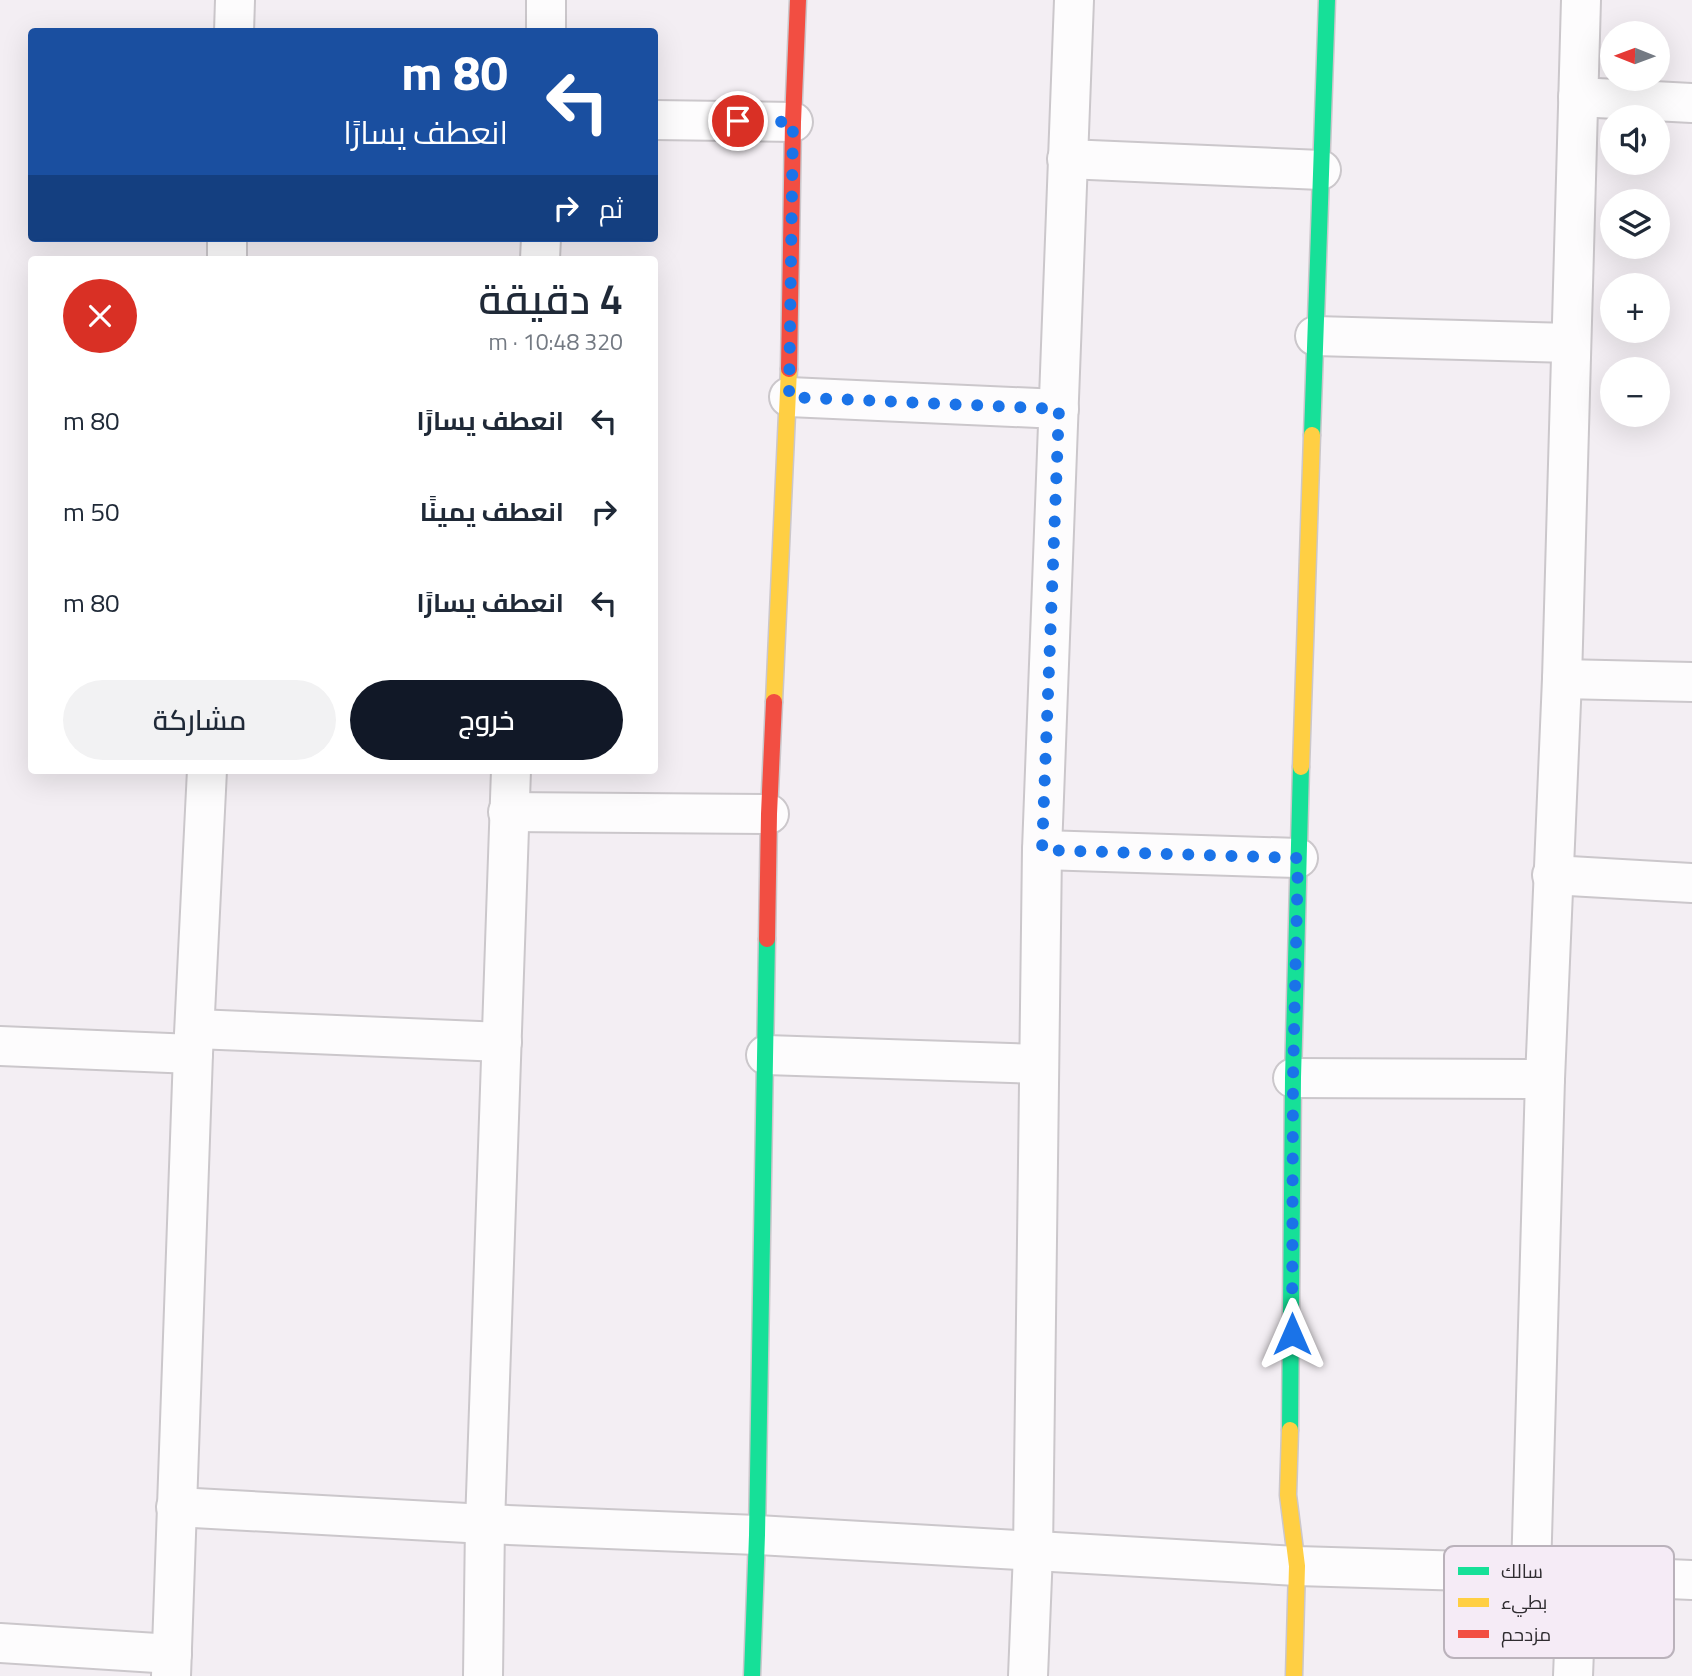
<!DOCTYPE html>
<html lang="ar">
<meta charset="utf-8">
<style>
body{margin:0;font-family:"Titillium Web",Cairo,sans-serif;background:#f2f2f3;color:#1f2937;direction:rtl;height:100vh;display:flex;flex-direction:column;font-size:26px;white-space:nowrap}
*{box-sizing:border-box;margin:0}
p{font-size:23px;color:#747a83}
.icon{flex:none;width:38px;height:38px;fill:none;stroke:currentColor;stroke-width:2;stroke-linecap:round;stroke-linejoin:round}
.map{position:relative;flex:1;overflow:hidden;direction:ltr}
.details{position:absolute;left:28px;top:256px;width:630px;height:518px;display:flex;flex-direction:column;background:#fff;border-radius:7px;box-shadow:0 7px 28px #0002;direction:rtl}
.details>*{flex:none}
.top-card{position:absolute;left:28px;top:28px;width:630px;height:214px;border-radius:7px;box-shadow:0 7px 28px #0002;direction:rtl;background:#1a4fa0;color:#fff;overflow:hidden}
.needle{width:46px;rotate:271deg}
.fabs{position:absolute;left:1600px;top:21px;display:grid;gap:14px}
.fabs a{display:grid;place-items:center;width:70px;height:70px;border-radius:50%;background:#fff;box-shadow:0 7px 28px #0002;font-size:35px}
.pin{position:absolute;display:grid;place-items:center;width:60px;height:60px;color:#fff;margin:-30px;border:4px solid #fff;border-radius:50%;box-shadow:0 2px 7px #0007}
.me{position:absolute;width:77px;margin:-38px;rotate:0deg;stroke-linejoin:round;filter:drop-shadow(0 0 5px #0008)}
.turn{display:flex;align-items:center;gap:24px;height:147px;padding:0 35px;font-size:32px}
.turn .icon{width:91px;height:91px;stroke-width:2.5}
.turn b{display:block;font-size:49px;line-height:60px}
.then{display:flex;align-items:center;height:66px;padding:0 35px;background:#0003;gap:14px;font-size:26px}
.round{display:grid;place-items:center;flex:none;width:74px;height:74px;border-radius:37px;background:#f2f2f3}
.overview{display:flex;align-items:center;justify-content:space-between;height:119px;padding:0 35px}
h1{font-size:42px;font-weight:600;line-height:52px}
.action{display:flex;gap:14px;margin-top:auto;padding:14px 35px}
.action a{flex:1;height:80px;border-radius:42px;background:#111827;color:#fff;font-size:28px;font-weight:600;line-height:80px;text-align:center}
.action a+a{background:#f2f2f3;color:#1f2937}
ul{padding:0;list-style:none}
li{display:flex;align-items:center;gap:21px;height:91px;padding:0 35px}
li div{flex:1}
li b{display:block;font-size:26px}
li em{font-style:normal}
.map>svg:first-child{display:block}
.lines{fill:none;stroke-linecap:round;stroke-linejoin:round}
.street-casing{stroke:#cbc7cb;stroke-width:42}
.fast-casing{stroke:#cbc7cb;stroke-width:19}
.slow-casing{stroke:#cbc7cb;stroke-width:19}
.jam-casing{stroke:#cbc7cb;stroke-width:19}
.street{stroke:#fdfcfd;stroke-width:38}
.fast{stroke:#16e098;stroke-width:16}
.slow{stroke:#ffcf43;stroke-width:16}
.jam{stroke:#f24e42;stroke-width:16}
.route{stroke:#1a73e8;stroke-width:12;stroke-dasharray:0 21.6}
.key{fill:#f5ebf6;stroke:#bab2bb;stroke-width:2}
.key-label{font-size:19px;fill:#2f2c30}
</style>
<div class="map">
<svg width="1692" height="1676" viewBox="0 0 1692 1676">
<rect width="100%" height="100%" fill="#f3eef3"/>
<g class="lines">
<g class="street-casing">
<g id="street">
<polyline points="234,32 235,0"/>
<polyline points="546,32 546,0"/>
<polyline points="1578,97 1692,103"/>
<polyline points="654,120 793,122"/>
<polyline points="1067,159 1321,170"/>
<polyline points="227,259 227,238"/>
<polyline points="540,259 541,238"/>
<polyline points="1315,336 1570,343"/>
<polyline points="789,397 1059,409"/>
<polyline points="1562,679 1692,682"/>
<polyline points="508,812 769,814"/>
<polyline points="1042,850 1298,858"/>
<polyline points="1552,875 1692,883"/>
<polyline points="196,1029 502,1042"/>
<polyline points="0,1046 193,1054"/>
<polyline points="766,1055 1039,1064"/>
<polyline points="1293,1078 1545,1079"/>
<polyline points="176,1507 485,1524 757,1535 1297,1566 1531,1573 1692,1580"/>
<polyline points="1531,1573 1545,1079 1562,679 1581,0"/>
<polyline points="0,1643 172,1654"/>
<polyline points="171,1676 193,1054 207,770"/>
<polyline points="483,1676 485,1524 511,770"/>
<polyline points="1028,1676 1033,1552 1042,850 1074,0"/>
<polyline points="1573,1676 1577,1575"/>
</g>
</g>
<g class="fast-casing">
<g id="fast">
<polyline points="1312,435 1327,0"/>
<polyline points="1290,1430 1293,1078 1301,767"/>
<polyline points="752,1676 757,1535 767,939"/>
</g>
</g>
<g class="slow-casing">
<g id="slow">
<polyline points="774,702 789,369"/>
<polyline points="1301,767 1312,435"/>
<polyline points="1290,1430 1288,1495 1297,1566 1294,1676"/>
</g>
</g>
<g class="jam-casing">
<g id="jam">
<polyline points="789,369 793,122 798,0"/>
<polyline points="767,939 769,814 774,702"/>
</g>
</g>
<use href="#street" class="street"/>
<use href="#fast" class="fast"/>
<use href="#slow" class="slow"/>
<use href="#jam" class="jam"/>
</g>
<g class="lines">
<polyline class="route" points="738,121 793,122 789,397 1059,409 1042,850 1298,858 1293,1078 1292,1334"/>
</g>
<rect x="1444" y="1546" width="230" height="112" rx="10" class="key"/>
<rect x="1458" y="1567" width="31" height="8" fill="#16e098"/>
<rect x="1458" y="1598" width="31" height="9" fill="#ffcf43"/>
<rect x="1458" y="1630" width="31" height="8" fill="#f24e42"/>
<g class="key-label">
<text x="1501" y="1578">سالك</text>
<text x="1501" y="1609">بطيء</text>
<text x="1501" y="1641">مزدحم</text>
</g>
</svg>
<div class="fabs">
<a><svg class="needle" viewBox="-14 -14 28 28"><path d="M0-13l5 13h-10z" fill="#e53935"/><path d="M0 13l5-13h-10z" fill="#747a83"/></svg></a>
<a><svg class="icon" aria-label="sound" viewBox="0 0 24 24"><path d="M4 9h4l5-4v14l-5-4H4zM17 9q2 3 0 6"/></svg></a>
<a><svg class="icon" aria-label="layers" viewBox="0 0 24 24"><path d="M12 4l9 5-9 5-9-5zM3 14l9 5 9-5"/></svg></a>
<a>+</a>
<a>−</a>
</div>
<div class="pin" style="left:738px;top:121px;background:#d93025"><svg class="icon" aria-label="arrive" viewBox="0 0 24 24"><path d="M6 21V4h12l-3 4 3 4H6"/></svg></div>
<svg class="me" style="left:1292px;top:1334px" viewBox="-20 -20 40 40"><path d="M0-17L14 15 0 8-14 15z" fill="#1a73e8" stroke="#fff" stroke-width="4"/></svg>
<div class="top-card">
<div class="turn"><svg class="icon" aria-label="left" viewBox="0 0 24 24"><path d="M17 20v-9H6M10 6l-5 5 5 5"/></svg><div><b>80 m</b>انعطف يسارًا</div></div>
<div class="then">ثم<svg class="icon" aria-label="right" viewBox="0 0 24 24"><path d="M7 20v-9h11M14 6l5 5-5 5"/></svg></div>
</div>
<section class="details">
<div class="overview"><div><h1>4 دقيقة</h1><p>320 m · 10:48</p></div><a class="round" style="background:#d93025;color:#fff"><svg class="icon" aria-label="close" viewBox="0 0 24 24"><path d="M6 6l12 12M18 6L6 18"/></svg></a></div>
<ul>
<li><svg class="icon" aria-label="left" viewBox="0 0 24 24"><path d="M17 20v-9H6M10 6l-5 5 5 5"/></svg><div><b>انعطف يسارًا</b></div><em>80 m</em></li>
<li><svg class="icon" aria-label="right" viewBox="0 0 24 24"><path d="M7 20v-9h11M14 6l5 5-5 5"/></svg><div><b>انعطف يمينًا</b></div><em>50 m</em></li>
<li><svg class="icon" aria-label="left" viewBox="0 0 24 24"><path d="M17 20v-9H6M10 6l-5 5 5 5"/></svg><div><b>انعطف يسارًا</b></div><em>80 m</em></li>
</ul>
<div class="action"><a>خروج</a><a>مشاركة</a></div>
</section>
</div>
